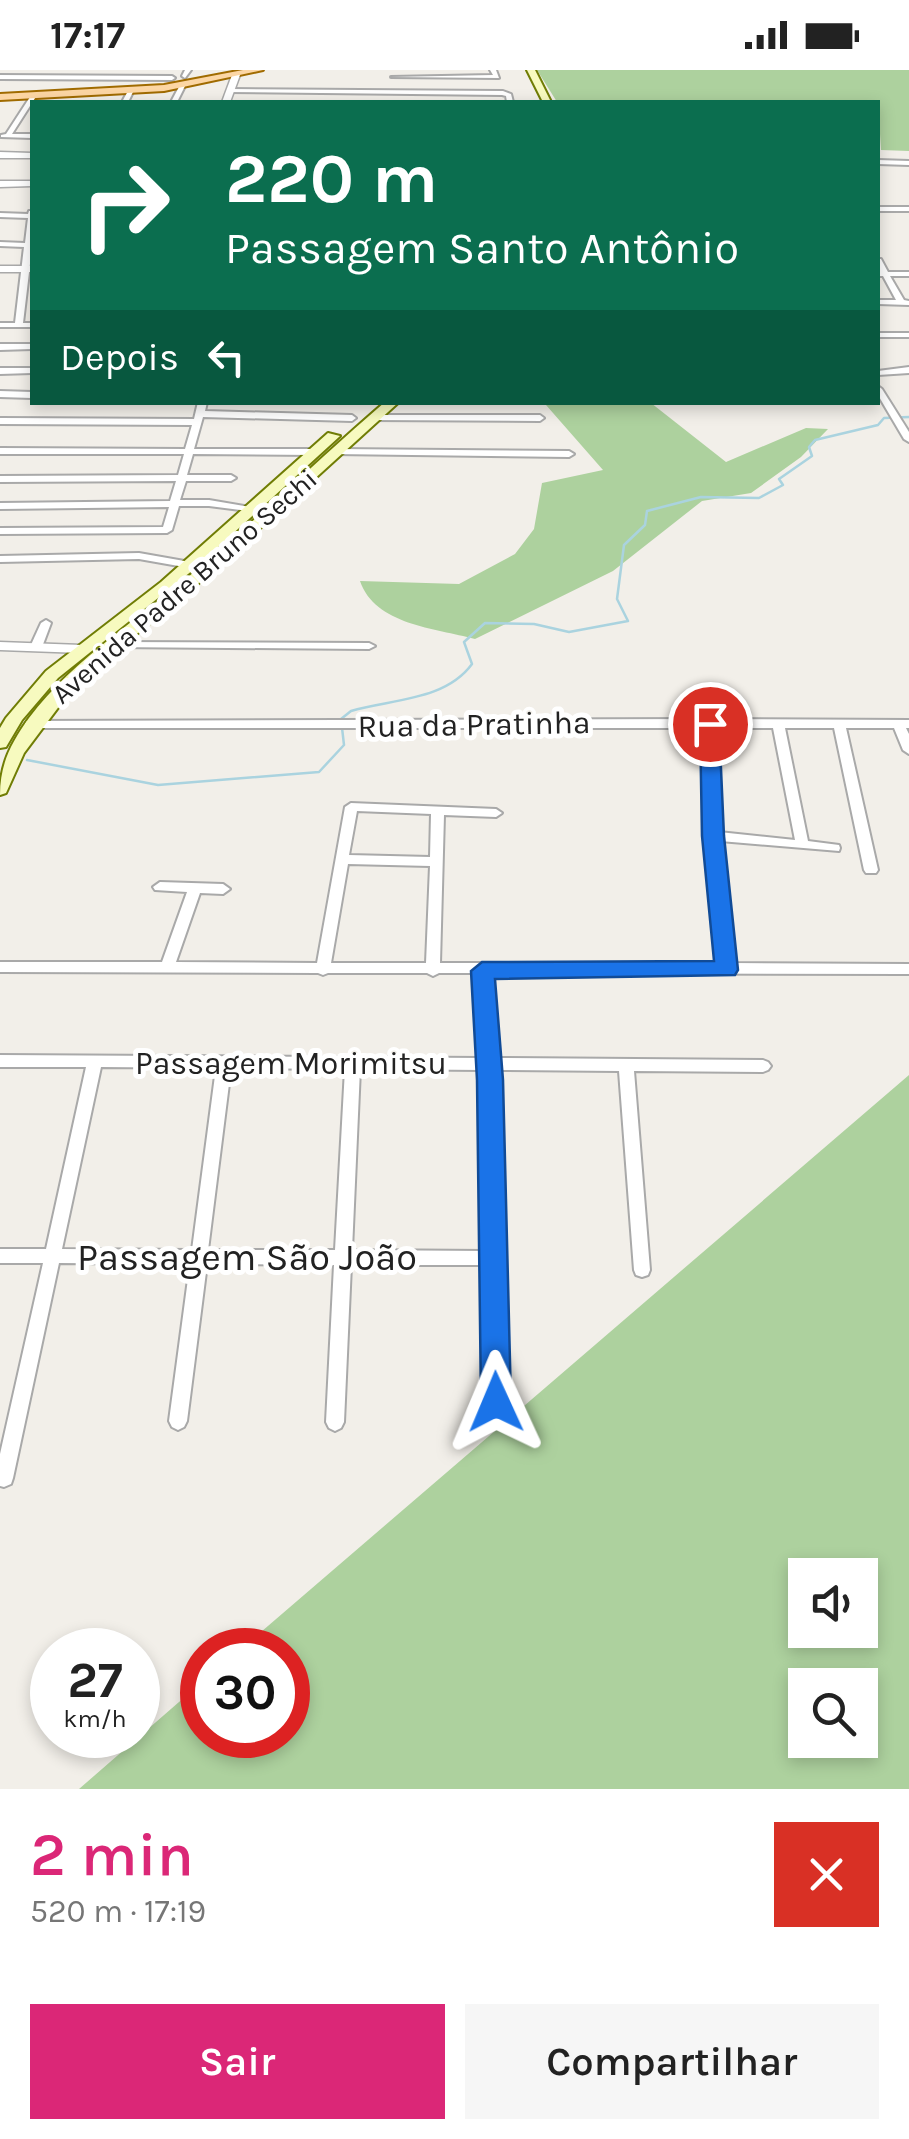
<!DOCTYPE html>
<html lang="pt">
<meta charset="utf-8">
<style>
body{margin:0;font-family:Karla,sans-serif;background:#f6f6f6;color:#222;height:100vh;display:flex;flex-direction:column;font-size:38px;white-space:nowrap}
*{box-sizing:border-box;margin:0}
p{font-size:32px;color:#767676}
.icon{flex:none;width:55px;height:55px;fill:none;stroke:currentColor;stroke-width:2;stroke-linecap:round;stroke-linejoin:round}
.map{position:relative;height:1719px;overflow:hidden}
.sheet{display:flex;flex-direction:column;background:#fff;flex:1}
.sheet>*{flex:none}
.guide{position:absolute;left:30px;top:30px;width:850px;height:305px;border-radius:0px;box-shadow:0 5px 15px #0003;background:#0b6e4f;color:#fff;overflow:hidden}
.fabs{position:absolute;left:788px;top:1488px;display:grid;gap:20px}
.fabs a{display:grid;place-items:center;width:90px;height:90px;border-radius:0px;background:#fff;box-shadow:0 5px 15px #0003;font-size:50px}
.speed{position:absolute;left:30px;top:1558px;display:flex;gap:20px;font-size:50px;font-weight:700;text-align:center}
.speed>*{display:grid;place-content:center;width:130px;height:130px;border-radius:50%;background:#fff;box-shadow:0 5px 15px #0003;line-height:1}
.speed small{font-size:25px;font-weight:400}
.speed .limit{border:15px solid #d22;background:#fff;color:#111}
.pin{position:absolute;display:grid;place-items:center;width:85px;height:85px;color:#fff;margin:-42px;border:5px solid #fff;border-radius:50%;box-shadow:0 2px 10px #0007}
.me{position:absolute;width:110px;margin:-55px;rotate:359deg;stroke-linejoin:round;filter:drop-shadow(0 0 8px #0008)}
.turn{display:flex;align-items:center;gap:35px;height:210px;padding:0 30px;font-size:45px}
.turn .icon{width:130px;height:130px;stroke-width:2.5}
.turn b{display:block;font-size:70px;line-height:85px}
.then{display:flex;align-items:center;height:95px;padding:0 30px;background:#0003;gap:20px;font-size:38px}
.round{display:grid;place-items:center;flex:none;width:105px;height:105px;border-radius:0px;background:#f6f6f6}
.head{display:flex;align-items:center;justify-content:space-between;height:170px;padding:0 30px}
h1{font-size:60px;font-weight:600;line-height:75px;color:#db2777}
.action{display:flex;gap:20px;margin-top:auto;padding:20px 30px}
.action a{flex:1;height:115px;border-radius:0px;background:#db2777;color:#fff;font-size:40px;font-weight:600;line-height:115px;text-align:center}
.action a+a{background:#f6f6f6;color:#222}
.status{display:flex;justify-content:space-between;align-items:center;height:70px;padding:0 50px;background:#fff;direction:ltr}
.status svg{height:28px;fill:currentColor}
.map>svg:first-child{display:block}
.forest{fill:#add19e;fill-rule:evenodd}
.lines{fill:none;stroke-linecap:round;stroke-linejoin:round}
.stream{stroke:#aad3df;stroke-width:2.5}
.minor-casing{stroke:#a9a9a9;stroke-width:4}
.tertiary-casing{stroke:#a9a9a9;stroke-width:3}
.secondary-casing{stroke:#707d05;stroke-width:4}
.primary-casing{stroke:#a06b00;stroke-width:4}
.minor{fill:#fff;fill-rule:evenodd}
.tertiary{fill:#fff;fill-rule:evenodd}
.secondary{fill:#f7fabf;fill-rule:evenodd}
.primary{fill:#fcd6a4;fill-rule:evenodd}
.route{fill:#1a73e8;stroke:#114b97;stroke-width:2.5}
.labels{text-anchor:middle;stroke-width:10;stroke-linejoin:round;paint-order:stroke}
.far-street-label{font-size:28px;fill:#222;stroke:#fff}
.street-label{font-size:32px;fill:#222;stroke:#fff}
.near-street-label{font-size:38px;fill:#222;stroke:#fff}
</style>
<div class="status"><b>17:17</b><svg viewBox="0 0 49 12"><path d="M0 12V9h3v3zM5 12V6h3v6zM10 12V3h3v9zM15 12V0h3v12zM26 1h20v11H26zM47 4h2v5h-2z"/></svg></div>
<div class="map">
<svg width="909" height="1719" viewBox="0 0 909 1719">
<rect width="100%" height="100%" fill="#f2efe9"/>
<g class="forest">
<polygon points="537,0 909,0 909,81 881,80 878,32 557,32"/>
<path d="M651 333 726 392 806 358 828 359 801 387 751 423 702 431 613 501 475 569C435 558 375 555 360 511L459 514 515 484 534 459 542 413 603 400 546 335Z"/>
<path d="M909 1005V1719H79L202 1612V1665H288V1580H240ZM805 1505H860V1560H805ZM805 1615H860V1670H805Z"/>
</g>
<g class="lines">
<path class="stream" d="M27 690 158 715 319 702 344 675 341 649 351 641C391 629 445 631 472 594L464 572 485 553 534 554 569 562 628 551 617 529 624 475 645 455 647 441 701 427 759 428 783 415 779 409 812 386 809 377 815 370 878 355 884 348 909 347"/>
<g class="minor-casing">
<g id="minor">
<polygon points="185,0 191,0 185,8 182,6"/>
<polygon points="490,0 496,0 499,8 391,7 493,5"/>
<polygon points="0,5 172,6 175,8 172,10 0,9"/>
<polygon points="180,15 185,16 177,32 171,32"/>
<polygon points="129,19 134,20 128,32 122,32"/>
<polygon points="231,19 503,21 511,24 513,32 507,32 506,26 502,25 229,22"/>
<polygon points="32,24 37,25 12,64 32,64 32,68 1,67 1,65 6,64"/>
<polygon points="878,90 909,91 909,95 878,94"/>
<rect x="878" y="137" width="31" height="4"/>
<polygon points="29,141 32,141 32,177 23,253 32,253 32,257 0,257 0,253 15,253 24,177 0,176 0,172 25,173 28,148 0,147 0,143 28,144"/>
<polygon points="878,189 881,189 888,202 909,202 909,206 890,206 904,230 909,231 909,235 878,234 878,230 896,230 883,206 878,206 878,202 880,202 878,197"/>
<rect x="878" y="263" width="31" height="4"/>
<polygon points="0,274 32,274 32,279 0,280"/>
<polygon points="909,297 909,303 878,305 878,301"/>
<polygon points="0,298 32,298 32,303 0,304"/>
<polygon points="878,316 882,319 909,362 909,372 904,369 878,325"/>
<polygon points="0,321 32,322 32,328 0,327"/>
<polygon points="198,332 207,332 205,341 352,345 356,348 352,351 203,347 194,379 316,379 321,382 316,385 193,384 187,405 231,405 236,408 231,411 186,411 180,430 209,430 256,438 256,442 209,436 179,436 172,460 167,463 0,464 0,458 163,457 169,437 0,439 0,433 170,431 176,411 0,412 0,406 178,405 184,384 0,384 0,378 185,379 192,355 0,354 0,348 194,349"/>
<polygon points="374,345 540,345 544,348 540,351 371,350 370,348"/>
<polygon points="336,379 569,381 574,384 569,387 333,384 333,380"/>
<polygon points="139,483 190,492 195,495 190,498 139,489 0,492 0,486"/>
<polygon points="46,550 51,553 42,577 40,579 32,579 30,577 41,553"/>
<polygon points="114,572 369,573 375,576 369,579 110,577 110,573"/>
<path d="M710 649 909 650V658H906L909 664V684L903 680 894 658H846L878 800 876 803H866L864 800 834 658H785L808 771 839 775 840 778 839 781 720 771 733 893 909 894V904L490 903 496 988 763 990 768 992 771 996 768 1000 763 1002 634 1001 650 1200 648 1205 642 1207 636 1205 634 1200 619 1001 497 1000 505 1332 502 1338 496 1340 490 1338 487 1332 485 1195H351L344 1352 341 1358 335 1361 329 1358 326 1352 334 1195 207 1194 187 1351 184 1357 178 1360 172 1357 169 1351 190 1194 59 1193 13 1408 11 1414 4 1417 0 1416V1384L43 1193H0V1179H46L86 997H0V985L481 988 476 903H439L433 906 427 903H328L323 905 318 903 0 902V892H162L187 822 155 820 153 817 160 812 223 814 230 819 223 824 200 823 176 892 317 893 345 737 351 733 496 739 502 743 496 747 444 745 440 893H719L707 766 704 658H31L25 654 27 651ZM716 658H773L795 770 719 762ZM357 741 431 744 430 787 349 785ZM348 794 430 796 426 893H331ZM101 997 216 998 192 1180 62 1179ZM231 998 345 999 335 1180H208ZM360 999 482 1000 485 1181 352 1180Z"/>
</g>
</g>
<g class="tertiary-casing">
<g id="tertiary">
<polygon points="236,3 240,5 230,32 222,32 232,5"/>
<polygon points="0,82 32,83 32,88 0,88"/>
<polygon points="0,111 32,111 32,116 0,117"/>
<rect x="0" y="196" width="32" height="6"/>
<polygon points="0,572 82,575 89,579 82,583 0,580"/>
</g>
</g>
<g class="secondary-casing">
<g id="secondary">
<polygon points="527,0 535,0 551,32 543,32"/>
<path d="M385 332H399L211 503 122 576 66 627 24 683 6 723 0 725C0 694 11 673 29 648 75 587 144 546 201 496 264 443 322 386 385 332Z"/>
<polygon points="328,363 340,366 193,500 58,608 22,650 6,677 0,678 0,658 6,648 46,601 161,512"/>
</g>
</g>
<g class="primary-casing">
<polygon id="primary" points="243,0 263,0 164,21 0,30 0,24 164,15"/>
</g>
<use href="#minor" class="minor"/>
<use href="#tertiary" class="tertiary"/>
<use href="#secondary" class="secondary"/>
<use href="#primary" class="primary"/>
</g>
<polygon class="route" points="710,648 719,654 724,766 738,900 735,905 495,909 503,1010 511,1332 506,1341 496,1345 485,1341 481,1332 477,1010 471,901 482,892 714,891 702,766 700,654"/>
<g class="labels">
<g class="far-street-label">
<text transform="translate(184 516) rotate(-41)" y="10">Avenida Padre Bruno Sechi</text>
</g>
<g class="street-label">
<text transform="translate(474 654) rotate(-1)" y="11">Rua da Pratinha</text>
<text x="291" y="1004">Passagem Morimitsu</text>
</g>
<g class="near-street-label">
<text x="247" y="1200">Passagem São João</text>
</g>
</g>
</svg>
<div class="fabs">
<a><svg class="icon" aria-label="sound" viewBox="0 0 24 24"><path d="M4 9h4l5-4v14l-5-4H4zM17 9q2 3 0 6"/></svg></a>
<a><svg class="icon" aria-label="search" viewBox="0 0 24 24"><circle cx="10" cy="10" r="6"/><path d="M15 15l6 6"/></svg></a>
</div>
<div class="speed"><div>27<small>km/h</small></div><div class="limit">30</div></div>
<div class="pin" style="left:710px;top:654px;background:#d93025"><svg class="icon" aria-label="arrive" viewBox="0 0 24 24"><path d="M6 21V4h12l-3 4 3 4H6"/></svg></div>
<svg class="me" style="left:496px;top:1332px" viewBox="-20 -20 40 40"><path d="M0-17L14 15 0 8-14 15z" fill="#1a73e8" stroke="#fff" stroke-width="4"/></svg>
<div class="guide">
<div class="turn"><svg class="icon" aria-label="right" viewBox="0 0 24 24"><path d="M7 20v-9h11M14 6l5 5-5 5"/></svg><div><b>220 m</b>Passagem Santo Antônio</div></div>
<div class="then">Depois<svg class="icon" aria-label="left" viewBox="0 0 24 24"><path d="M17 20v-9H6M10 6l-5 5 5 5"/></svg></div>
</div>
</div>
<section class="sheet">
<div class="head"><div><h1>2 min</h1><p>520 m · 17:19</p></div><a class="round" style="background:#d93025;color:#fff"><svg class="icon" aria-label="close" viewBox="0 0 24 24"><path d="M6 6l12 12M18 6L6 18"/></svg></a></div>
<div class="action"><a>Sair</a><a>Compartilhar</a></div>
</section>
